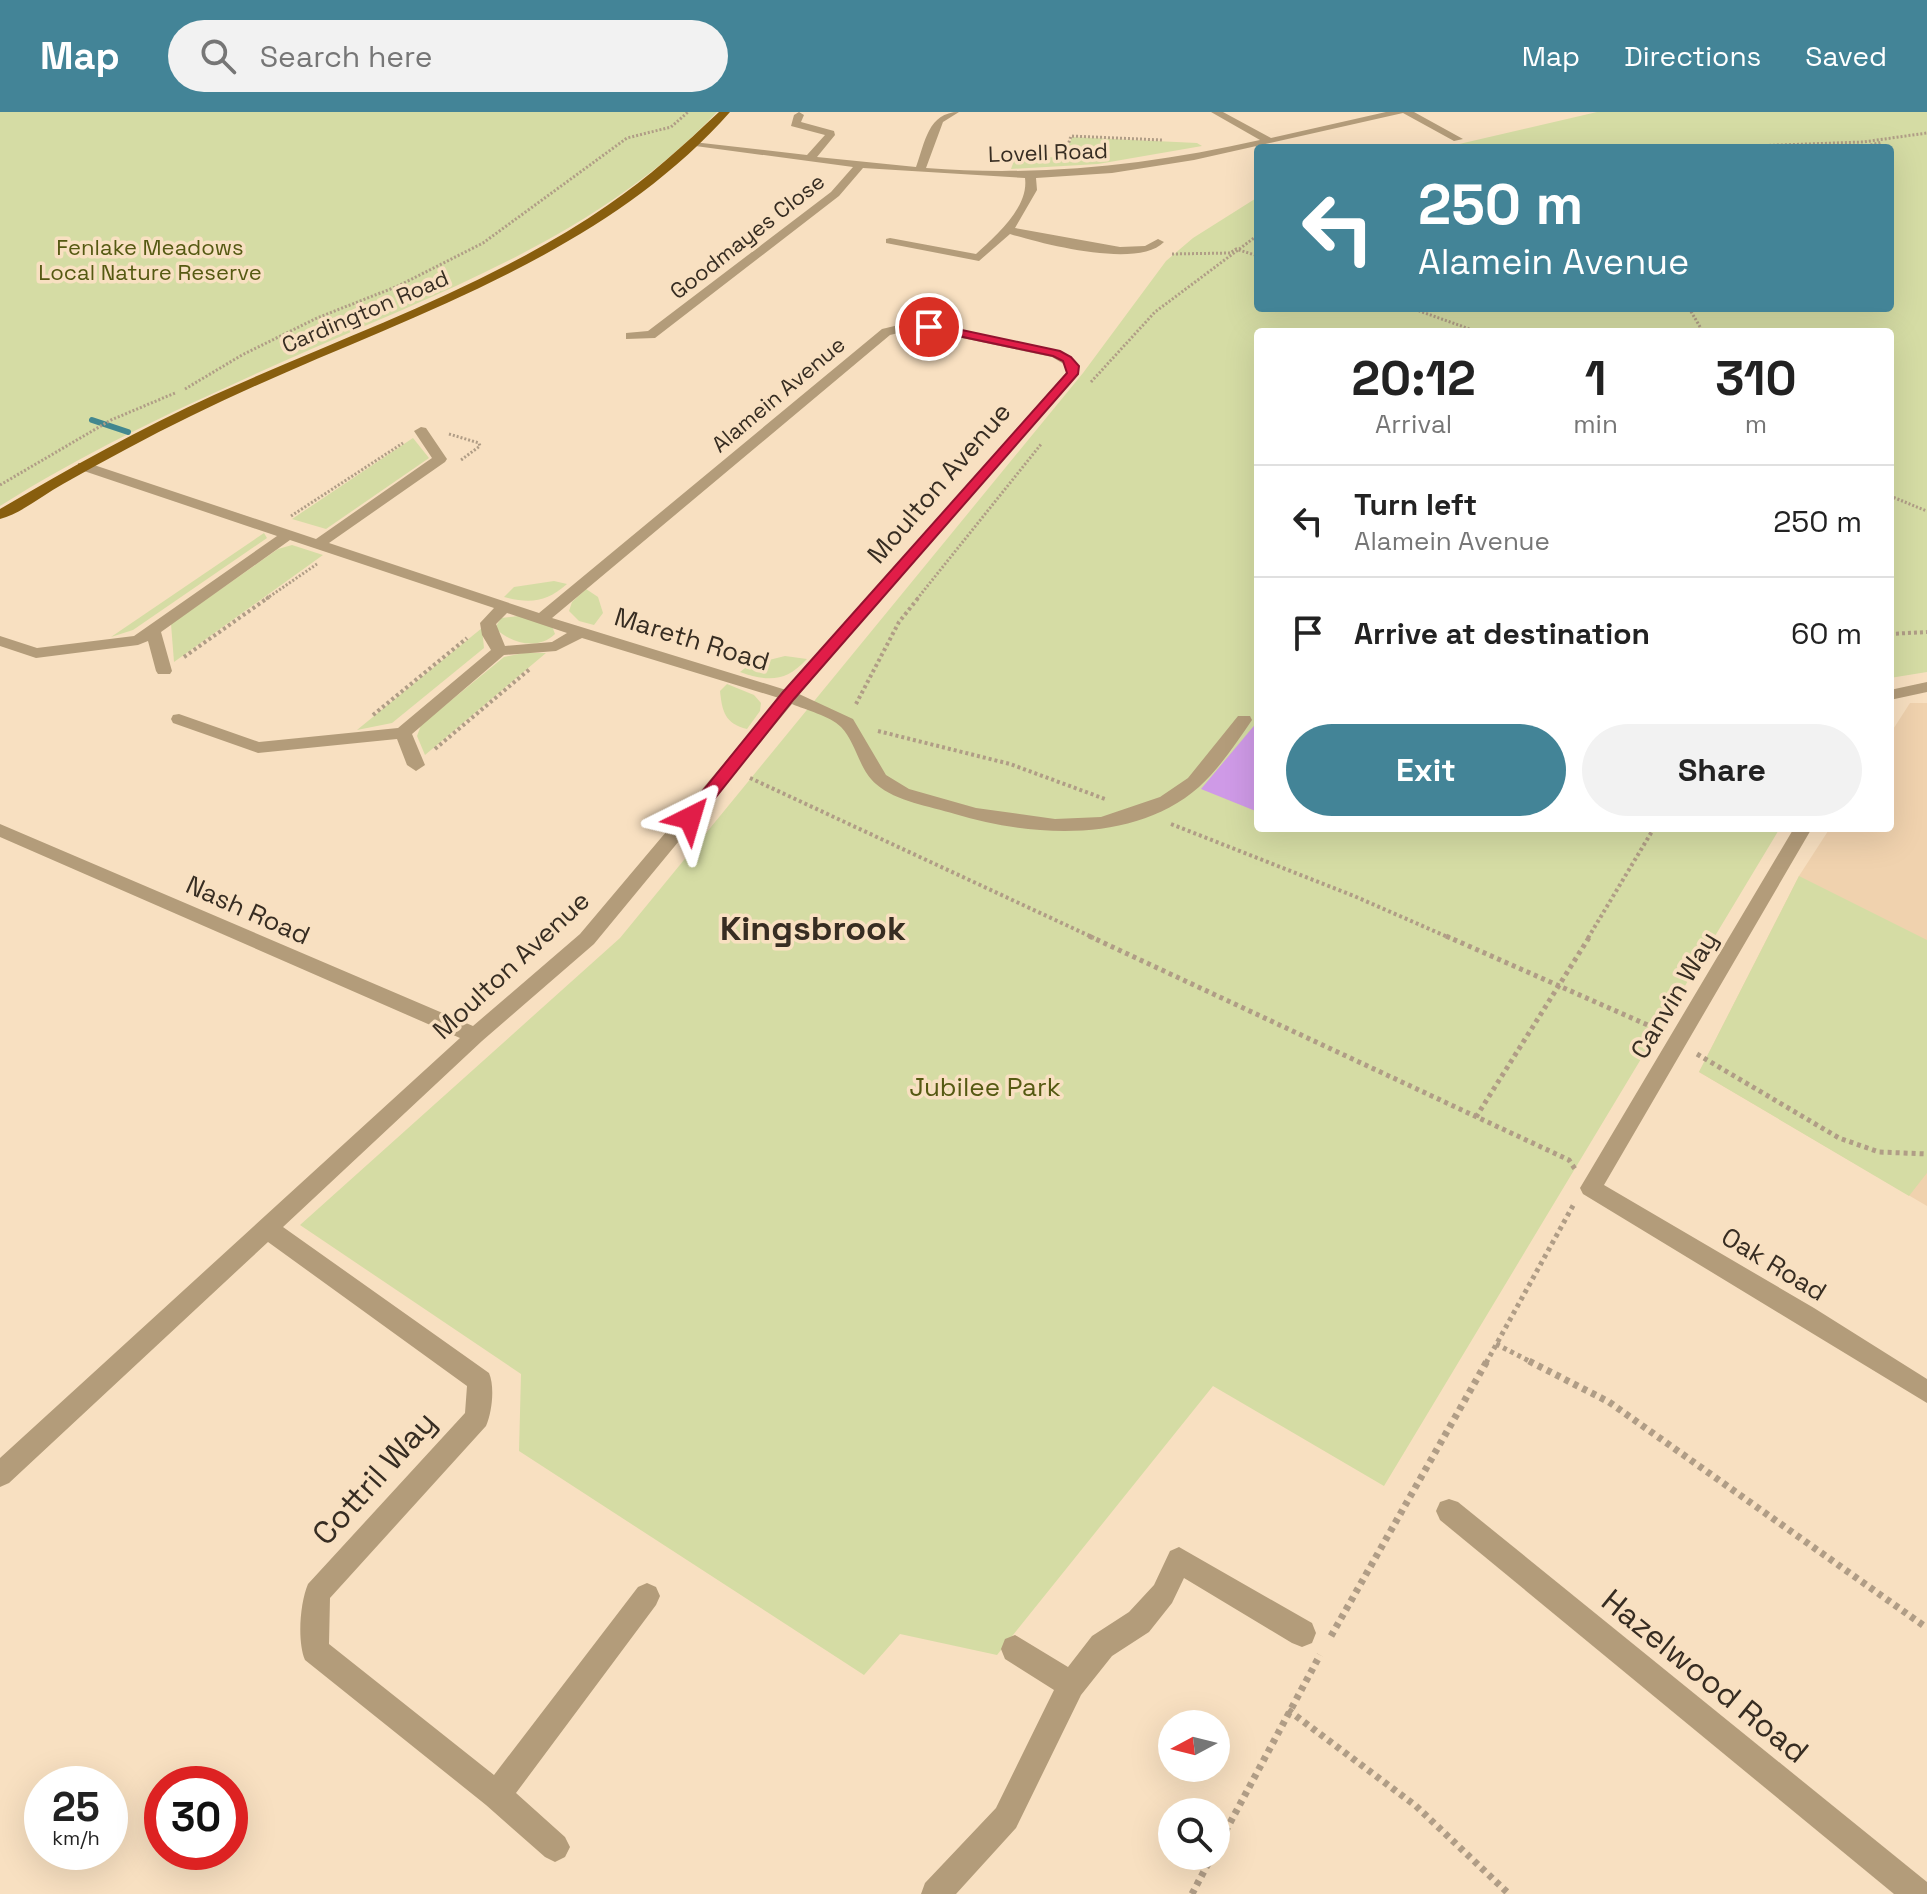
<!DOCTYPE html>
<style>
body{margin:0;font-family:"Space Grotesk",sans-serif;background:#f2f2f2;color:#222;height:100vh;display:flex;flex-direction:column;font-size:30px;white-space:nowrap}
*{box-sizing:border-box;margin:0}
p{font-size:26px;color:#767676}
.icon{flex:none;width:44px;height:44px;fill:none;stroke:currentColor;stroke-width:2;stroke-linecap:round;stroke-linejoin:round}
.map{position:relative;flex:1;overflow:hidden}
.panel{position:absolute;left:1254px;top:216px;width:640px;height:504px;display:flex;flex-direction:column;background:#fff;border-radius:8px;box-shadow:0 8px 32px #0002}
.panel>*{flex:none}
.guide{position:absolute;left:1254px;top:32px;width:640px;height:168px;border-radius:8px;box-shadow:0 8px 32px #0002;background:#438497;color:#fff;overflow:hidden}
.needle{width:52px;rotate:263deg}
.fabs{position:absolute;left:1158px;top:1598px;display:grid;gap:16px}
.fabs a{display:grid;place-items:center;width:72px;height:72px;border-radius:50%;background:#fff;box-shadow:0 8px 32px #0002;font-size:40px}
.speed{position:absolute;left:24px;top:1654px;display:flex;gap:16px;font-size:40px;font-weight:700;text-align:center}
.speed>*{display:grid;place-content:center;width:104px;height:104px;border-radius:50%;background:#fff;box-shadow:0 8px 32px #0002;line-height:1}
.speed small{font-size:20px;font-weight:400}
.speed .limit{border:12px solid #d22;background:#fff;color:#111}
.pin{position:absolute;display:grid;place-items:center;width:68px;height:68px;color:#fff;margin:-34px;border:4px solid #fff;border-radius:50%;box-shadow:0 2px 8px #0007}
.me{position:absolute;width:88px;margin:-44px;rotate:40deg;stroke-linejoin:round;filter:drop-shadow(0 0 6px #0008)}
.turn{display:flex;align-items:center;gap:28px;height:168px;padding:0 32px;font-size:36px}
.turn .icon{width:104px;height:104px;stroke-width:2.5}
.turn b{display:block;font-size:56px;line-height:68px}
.eta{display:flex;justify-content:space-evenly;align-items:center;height:136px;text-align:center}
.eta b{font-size:48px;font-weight:700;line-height:56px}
.button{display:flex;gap:16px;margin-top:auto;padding:16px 32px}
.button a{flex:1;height:92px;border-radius:48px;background:#438497;color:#fff;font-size:32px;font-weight:700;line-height:92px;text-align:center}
.button a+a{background:#f2f2f2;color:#222}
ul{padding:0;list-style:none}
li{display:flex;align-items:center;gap:24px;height:112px;padding:0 32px;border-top:2px solid #e0e0e0}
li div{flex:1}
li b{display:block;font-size:30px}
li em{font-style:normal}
header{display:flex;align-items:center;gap:48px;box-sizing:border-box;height:112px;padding:0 40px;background:#438497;color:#fff}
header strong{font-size:38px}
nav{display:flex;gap:44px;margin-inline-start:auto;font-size:28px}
.search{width:560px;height:72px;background:#f2f2f2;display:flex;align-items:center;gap:20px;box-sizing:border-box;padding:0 28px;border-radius:44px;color:#767676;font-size:30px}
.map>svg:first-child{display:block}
.built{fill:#f0d2ae}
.green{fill:#d5dca4}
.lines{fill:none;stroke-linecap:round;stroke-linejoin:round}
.stream{stroke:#42878f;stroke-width:6}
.building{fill:#cf9ae7}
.path-far3{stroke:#b09d86;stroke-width:3;stroke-dasharray:2 2;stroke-linecap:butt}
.path-far2{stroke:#b09d86;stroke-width:4;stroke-dasharray:3 3;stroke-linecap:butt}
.path-far1{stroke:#b09d86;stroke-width:5;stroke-dasharray:4 4;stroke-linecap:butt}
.path{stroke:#b09d86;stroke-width:7;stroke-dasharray:5 5;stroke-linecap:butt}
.minor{fill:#b39c7a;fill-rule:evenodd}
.major{fill:#885e0e;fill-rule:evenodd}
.route{fill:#e11d48;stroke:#92132f;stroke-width:2}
.labels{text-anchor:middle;stroke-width:7;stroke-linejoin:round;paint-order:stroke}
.far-street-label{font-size:22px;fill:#372d22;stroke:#f8e0c1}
.far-park-label{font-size:22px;fill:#555912;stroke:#f8e0c1}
.street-label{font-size:26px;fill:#372d22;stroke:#f8e0c1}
.park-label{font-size:26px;fill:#555912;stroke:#f8e0c1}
.near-street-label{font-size:32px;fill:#372d22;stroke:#f8e0c1}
.district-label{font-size:34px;font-weight:bold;fill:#372d22;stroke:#f8e0c1}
</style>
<header>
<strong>Map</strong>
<div class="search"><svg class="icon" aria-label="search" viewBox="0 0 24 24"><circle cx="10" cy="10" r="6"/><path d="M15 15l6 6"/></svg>Search here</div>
<nav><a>Map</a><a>Directions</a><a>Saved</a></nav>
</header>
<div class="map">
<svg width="1927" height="1782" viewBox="0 0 1927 1782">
<rect width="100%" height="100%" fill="#f8e0c1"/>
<polygon class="built" points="1910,591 1927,591 1927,1094 1699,960 1799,764 1830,716 1890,716 1890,622"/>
<g class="green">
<path d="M0 0H717C601 123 441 180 291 246 192 290 91 336 0 394Z"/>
<polygon points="1597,0 1927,0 1927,560 1890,566 1890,220 1258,220 1258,716 1780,716 1384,1374 1213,1274 997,1543 900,1522 864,1563 519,1339 521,1262 300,1113 620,826 1083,261 1166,149 1193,126 1258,85 1258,196 1890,196 1890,36 1442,36"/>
<polygon points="1072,25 1197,31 1202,34 1098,52 1011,57 1016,43 1063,46"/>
<polygon points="413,326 429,346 326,417 292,407"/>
<polygon points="264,421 267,426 133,518 111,525"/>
<polygon points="292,433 323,443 174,550 171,512 278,437"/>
<path d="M554 469 567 472C547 490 530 492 504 485L514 475Z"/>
<polygon points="586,477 598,485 603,501 594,513 579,509 569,499 572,490"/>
<path d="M519 504 552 514 555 522C538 539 510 531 495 516L501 506Z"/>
<polygon points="482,516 484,536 392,611 357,618"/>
<polygon points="523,541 546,541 425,643 417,624 421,613 504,545"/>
<path d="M785 544 807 547C786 570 768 570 740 560L749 553Z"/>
<path d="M727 572 754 583 761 591 760 599 747 617C725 612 722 599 720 579Z"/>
<polygon points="1799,764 1927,828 1927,1061 1909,1084 1699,960"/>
</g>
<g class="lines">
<polyline class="stream" points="92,308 128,320"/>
</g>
<polygon class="building" points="1258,609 1258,700 1201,677"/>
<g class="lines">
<g class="path-far3">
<polyline points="1697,36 1863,30 1927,21"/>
<polyline points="1859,36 1882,30"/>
<polyline points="1065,42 1071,24 1162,28"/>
<polyline points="1172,142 1230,141 1236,137 1258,144"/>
<polyline points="1411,196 1478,220"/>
<polyline points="1689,196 1703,220"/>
<polyline points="1091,270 1155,200 1258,123"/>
<polyline points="185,277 242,243 317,206 398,174 483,131 627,26 671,15 688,0"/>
<polyline points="449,322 479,331 480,334 461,348"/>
<polyline points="0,373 111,308 175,281"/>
<polyline points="1890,384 1927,399"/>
<polyline points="291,404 403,331"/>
<polyline points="266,487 317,452"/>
<polyline points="917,487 1042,331"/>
</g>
<g class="path-far2">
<polyline points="1890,522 1927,520"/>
<polyline points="184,545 269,485"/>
<polyline points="856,592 899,510 919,485"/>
<polyline points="373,603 467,526"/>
<polyline points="878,619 1010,652 1105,687"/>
<polyline points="435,637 531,556"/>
<polyline points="750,666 1094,826"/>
<polyline points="1171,712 1354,784 1450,826"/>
<polyline points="1588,826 1654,716"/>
</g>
<g class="path-far1">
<polyline points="1089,824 1569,1048 1575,1057"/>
<polyline points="1446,824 1659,918"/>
<polyline points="1697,942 1839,1026 1879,1040 1927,1042"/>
<polyline points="1476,1005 1590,824"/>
<polyline points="1496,1232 1533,1251"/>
<polyline points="1486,1251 1575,1090"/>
</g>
<g class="path">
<polyline points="1529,1249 1609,1290 1927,1516"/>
<polyline points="1331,1524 1487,1249"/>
<polyline points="1288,1598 1416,1694 1509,1782"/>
<polyline points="1216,1737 1320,1543"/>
<polyline points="1192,1782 1212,1744"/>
</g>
<g class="minor">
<path d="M799 0 804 3 801 10 834 19 835 23 817 45 916 55C925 31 928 0 959 0L943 10 926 56C1040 65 1149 53 1260 28L1211 0H1223L1271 26 1386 0H1414L1463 27 1454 29 1403 1 1194 48 1112 61 1036 66 1037 78 1015 116 1120 135 1145 134 1158 127 1164 130C1138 157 1043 132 1010 122L979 149 886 131V127L890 126 976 142C996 124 1029 95 1025 66L863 56 839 84 655 226 626 227V221L648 219 831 80 853 55 688 33 693 30 807 43 825 23 791 14 794 3Z"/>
<path d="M911 210 929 211 1060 239 1077 251 1078 262 799 582 853 607 886 663 909 677 976 696 1055 707 1101 705 1160 685 1188 666 1238 604H1250L1252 608C1237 630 1219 657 1199 675 1134 732 1032 725 955 702 929 694 897 690 876 672 859 658 856 630 841 615 830 604 806 598 792 592L594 832 482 929 283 1115 489 1261C495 1275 492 1300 486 1314L330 1486 329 1532 494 1663 638 1475 647 1471 656 1475 660 1484 656 1493 516 1681 565 1725 570 1735 565 1745 555 1750 545 1745 486 1693 305 1548C297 1529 300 1491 308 1472L465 1301 467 1274 268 1130 9 1371 0 1375V1346L460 926 0 725V712L473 914 580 822 779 586 582 526 556 539 504 543 412 622 425 653 416 659 407 653 397 627 258 641 173 611 171 607 173 603 179 602 259 630 398 616 491 538 482 523 480 511 494 496 290 428 161 520 172 559 170 562H158L156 559 148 529 138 533 36 546 0 534V524L37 536 134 524 277 424 78 357V351H88L316 427 432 346 414 319 421 315 426 316 447 347 445 350 329 431 539 501 882 217ZM911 218 929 219 1052 245 1067 254 1066 261 786 578 552 506 890 223ZM507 501 567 521 552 530 505 534 496 512Z"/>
<polygon points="1927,570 1927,580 1890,588 1890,578"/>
<polygon points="1794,716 1812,716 1604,1073 1814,1196 1927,1267 1927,1291 1583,1082 1580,1076"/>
<polygon points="1449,1387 1458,1390 1927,1770 1927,1782 1894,1782 1440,1408 1436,1399 1440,1390"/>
<polygon points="1179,1435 1312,1511 1316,1521 1312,1531 1302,1535 1292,1531 1184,1466 1172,1491 1149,1520 1112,1544 1081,1583 1016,1716 956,1782 921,1782 925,1771 996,1696 1054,1578 1005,1547 1001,1537 1005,1527 1015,1523 1068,1555 1092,1524 1129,1500 1154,1473 1170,1439"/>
</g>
<path class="major" d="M719 0H730C590 158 374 213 191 304 148 325 105 348 63 372 43 383 22 401 0 407V397C70 356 141 316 214 283 346 223 488 176 608 93 648 66 684 33 719 0Z"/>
</g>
<polygon class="route" points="929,211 1060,239 1071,245 1079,254 1078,262 794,587 696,710 684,710 684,702 783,580 1067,261 1063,249 1053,244 925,217 923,215"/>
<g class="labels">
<g class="far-street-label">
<text transform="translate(1048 40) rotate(-2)" y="8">Lovell Road</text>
<text transform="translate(747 124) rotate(-38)" y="8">Goodmayes Close</text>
<text transform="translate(365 199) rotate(-23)" y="8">Cardington Road</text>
<text transform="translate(778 282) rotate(-40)" y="8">Alamein Avenue</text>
</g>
<g class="far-park-label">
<text x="150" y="143">Fenlake Meadows<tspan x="150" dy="25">Local Nature Reserve</tspan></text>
</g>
<g class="street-label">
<text transform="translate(939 371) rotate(-49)" y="9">Moulton Avenue</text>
<text transform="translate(692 527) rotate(17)" y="9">Mareth Road</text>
<text transform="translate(248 798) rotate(24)" y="9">Nash Road</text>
<text transform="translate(511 853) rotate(-43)" y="9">Moulton Avenue</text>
<text transform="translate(1674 883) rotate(-59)" y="9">Canvin Way</text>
<text transform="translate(1774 1152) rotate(31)" y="9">Oak Road</text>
</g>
<g class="park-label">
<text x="985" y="984">Jubilee Park</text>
</g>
<g class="near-street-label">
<text transform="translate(374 1366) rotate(-48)" y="11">Cottril Way</text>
<text transform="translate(1705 1564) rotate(39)" y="11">Hazelwood Road</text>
</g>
<g class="district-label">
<text x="813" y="828">Kingsbrook</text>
</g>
</g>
</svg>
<div class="fabs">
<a><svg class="needle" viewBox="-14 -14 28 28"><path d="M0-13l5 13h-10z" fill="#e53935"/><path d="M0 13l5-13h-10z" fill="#767676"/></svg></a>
<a><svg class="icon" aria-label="search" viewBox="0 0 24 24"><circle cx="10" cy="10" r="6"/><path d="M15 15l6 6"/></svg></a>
</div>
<div class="speed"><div>25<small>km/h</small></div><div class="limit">30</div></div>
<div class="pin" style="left:929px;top:215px;background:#d93025"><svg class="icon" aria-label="arrive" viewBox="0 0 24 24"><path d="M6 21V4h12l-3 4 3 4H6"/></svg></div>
<svg class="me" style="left:690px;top:706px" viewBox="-20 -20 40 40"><path d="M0-17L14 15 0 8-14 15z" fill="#e11d48" stroke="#fff" stroke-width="4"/></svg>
<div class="guide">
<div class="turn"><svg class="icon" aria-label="left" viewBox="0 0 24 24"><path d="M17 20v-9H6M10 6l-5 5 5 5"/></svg><div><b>250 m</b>Alamein Avenue</div></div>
</div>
<section class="panel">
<div class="eta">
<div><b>20:12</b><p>Arrival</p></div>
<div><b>1</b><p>min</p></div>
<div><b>310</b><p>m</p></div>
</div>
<ul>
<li><svg class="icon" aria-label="left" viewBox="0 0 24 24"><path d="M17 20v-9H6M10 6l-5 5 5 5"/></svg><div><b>Turn left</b><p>Alamein Avenue</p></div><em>250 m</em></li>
<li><svg class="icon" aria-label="arrive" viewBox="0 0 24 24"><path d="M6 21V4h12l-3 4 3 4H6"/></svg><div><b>Arrive at destination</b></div><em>60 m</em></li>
</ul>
<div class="button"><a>Exit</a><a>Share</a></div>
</section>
</div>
